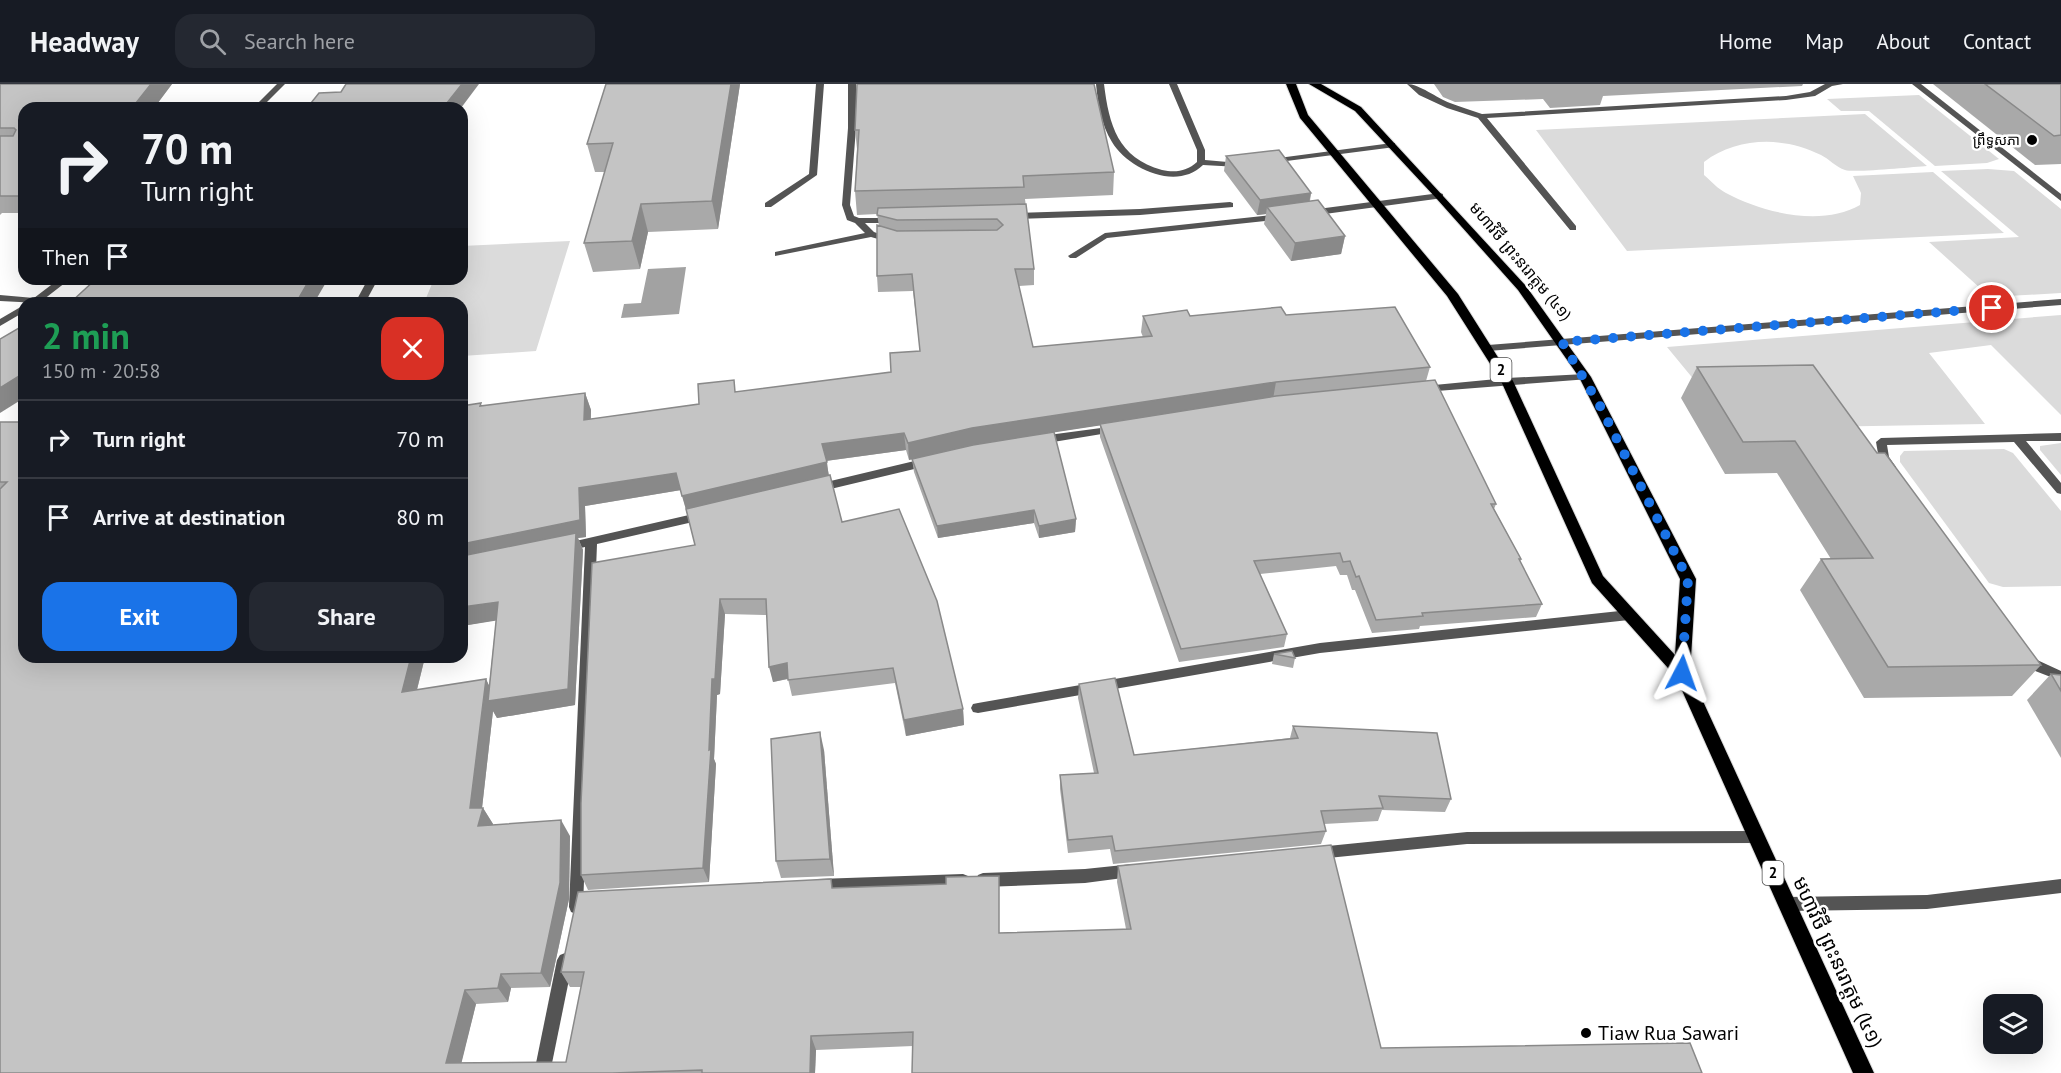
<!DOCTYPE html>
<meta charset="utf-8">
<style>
body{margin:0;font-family:"PT Sans","Noto Sans Khmer",sans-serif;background:#242831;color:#f1f3f6;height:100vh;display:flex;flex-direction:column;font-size:22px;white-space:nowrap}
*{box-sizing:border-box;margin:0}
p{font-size:20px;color:#9ea1a6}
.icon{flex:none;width:33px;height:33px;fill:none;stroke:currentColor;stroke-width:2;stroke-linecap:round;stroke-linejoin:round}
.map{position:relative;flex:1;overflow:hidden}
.details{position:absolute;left:18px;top:213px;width:450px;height:366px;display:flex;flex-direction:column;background:#171b24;border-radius:18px;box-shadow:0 6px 24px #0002}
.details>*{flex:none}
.guide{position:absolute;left:18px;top:18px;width:450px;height:183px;border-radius:18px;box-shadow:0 6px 24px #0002;background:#171b24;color:#f1f3f6;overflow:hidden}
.fabs{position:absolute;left:1983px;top:910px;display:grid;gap:12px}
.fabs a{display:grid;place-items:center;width:60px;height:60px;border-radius:12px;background:#171b24;box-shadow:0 6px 24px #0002;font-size:30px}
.pin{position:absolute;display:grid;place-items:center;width:51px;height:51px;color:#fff;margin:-26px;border:3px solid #fff;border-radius:50%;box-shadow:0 2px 6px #0007}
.me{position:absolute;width:66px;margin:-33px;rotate:4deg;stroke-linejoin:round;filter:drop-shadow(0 0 4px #0008)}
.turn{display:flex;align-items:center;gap:21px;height:126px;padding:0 24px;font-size:27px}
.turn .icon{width:78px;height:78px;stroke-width:2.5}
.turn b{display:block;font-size:42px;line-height:51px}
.then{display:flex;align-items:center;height:57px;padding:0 24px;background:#0003;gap:12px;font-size:22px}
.round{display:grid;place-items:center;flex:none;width:63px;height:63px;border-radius:18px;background:#242831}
.summary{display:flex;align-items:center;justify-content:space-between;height:102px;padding:0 24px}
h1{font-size:36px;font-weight:600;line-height:45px;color:#1e9e55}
.cta{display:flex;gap:12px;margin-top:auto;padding:12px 24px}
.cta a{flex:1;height:69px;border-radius:18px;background:#1a73e8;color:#fff;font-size:24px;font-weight:600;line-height:69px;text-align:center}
.cta a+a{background:#242831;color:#f1f3f6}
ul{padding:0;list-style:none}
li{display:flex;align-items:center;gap:18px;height:78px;padding:0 24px;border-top:2px solid #363941}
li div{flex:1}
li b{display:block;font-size:22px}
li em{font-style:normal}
header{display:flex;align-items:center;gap:36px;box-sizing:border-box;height:84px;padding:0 30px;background:#171b24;border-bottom:2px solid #363941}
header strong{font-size:28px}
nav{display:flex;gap:33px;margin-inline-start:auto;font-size:21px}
.search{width:420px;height:54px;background:#242831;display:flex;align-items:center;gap:15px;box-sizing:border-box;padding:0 21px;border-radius:18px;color:#9ea1a6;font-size:22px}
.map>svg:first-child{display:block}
.green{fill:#dbdbdb}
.water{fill:#a2a2a2}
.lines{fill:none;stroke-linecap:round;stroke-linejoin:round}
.primary-casing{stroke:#dbdbdb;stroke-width:2}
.lane{fill:#545454;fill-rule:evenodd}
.street{fill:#545454;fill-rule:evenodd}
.primary{fill:#000;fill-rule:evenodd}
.wall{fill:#a9a9a9}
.shaded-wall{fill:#898989}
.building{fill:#c4c4c4;stroke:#898989;stroke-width:1.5}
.route{stroke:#1a73e8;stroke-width:10;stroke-dasharray:0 18}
.poi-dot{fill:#000;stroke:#fff;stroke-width:2}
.labels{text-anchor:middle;stroke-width:5;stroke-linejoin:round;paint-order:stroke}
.far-poi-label{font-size:14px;fill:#000;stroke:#fff;text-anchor:end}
.shield{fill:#fff;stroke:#4c4c4c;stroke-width:1.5}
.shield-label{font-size:15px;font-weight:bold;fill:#000}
.street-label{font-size:16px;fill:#000;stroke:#fff}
.near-street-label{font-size:20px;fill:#000;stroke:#fff}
.near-poi-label{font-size:20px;fill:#000;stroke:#fff;text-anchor:start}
</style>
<header>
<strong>Headway</strong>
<div class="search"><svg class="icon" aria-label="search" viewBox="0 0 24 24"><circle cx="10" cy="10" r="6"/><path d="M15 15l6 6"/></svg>Search here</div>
<nav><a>Home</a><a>Map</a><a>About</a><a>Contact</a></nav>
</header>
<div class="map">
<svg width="2061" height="989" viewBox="0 0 2061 989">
<rect width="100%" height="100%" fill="#fff"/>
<g class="green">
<polygon points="1919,11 1999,75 1987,79 1935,82 1869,27 1841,27 1827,15"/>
<path d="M1865 30 1927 82C1912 83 1855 89 1845 86 1836 83 1829 75 1821 71 1784 52 1737 53 1704 78V91C1711 97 1718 105 1726 109 1763 129 1822 143 1860 121L1861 109 1853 92 1933 88 2004 149 1627 167 1536 46Z"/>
<polygon points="1988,85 2014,87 2061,125 2061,209 1990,213 1929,158 2019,153 1941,87"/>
<polygon points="570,157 536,267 462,272 462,219 424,219 434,195 462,195 462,162"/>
<polygon points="2061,231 2061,331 1991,261 1929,269 1985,340 1816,343 1709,314 1667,263"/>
<polygon points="2061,359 2061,391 2040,366 2040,362"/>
<polygon points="2004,365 2013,369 2061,427 2061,502 2003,503 1989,499 1900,378 1900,372 1904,367"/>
</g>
<polygon class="water" points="686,183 679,230 621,234 624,220 641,219 648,185"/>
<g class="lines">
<g class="primary-casing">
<polygon id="primary" points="1286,0 1296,0 1308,31 1458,210 1513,297 1603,492 1675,571 1680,495 1579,293 1518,206 1436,114 1355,27 1309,0 1321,0 1361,23 1526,202 1591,293 1696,495 1690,589 1874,989 1853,989 1676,593 1592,499 1501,297 1447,212 1300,34"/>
</g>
<g class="lane">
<polygon points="816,0 824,0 817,91 771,123 765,123 765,119 809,90"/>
<polygon points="848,0 856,0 856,44 850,121 854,132 859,134 896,134 896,138 893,139 865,139 874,148 896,156 892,159 871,153 775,172 775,168 865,149 855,139 847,136 842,121 848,44"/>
<path d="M1096 0H1104C1109 41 1118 74 1162 86 1176 89 1187 87 1197 78V66L1169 0H1177L1205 66V76L1239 79 1243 81 1239 83 1203 81C1177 107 1128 85 1112 58 1101 40 1098 20 1096 0Z"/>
<path d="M1407 0C1419 0 1437 14 1450 19 1460 23 1471 26 1482 30L1786 12 1810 8 1825 0H1843L1832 2 1815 12 1786 16 1487 34 1576 142V146H1570L1478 34 1447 24 1419 11Z"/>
<polygon points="1912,0 1921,0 2061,110 2061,117"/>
<polygon points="1392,59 1395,59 1395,63 1271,79 1267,77 1271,75"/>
<polygon points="1440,109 1443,110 1443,114 1310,132 1306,129 1310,126"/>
<polygon points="1230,118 1233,119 1233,123 1140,131 1013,135 1009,132 1013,129 1140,125"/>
<polygon points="1281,130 1284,131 1284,135 1107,154 1076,174 1070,174 1068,172 1105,149"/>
<polygon points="368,195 378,195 365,219 355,219"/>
<polygon points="2061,215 2061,221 1488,267 1483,264 1488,261"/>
<polygon points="1585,290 1590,293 1589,295 1424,308 1419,305 1424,302 1507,294"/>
<polygon points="1116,342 1121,345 1120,347 1041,360 1036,356 1041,352"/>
<path d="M2061 349V357H2026L2061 399V410L2057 409 2014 358 1887 361 1889 373 1896 383 1891 387C1879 382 1878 369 1876 358L1881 354Z"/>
<polygon points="927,374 931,375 932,378 931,381 818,408 812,404 818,400"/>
<polygon points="702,428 706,429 708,432 706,435 597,460 583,823 581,828 576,830 571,828 569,823 585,463 567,467 561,463 567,459"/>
<polygon points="1629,526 1633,528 1635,531 1633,534 1629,536 1320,569 978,629 973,628 971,624 973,620 978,619 1320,559"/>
<polygon points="2026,569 2030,571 2035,575 2061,587 2061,597 2025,583 2020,574 2022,571"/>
<polygon points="2061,795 2061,809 1927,825 1787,827 1782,825 1780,820 1782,815 1787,813 1927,811"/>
<polygon points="565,869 570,871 573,876 550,989 534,989 557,876 560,871"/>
</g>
<g class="street">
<polygon points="277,0 285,0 261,24 253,24"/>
<polygon points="59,195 70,195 39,219 0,217 0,211 34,214"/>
<polygon points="24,221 24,228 0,242 0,235"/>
<polygon points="1757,747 1762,749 1764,753 1762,757 1757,759 1467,760 1318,775 1313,774 1311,769 1313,764 1318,763 1467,748"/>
<polygon points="1133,780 1138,782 1140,787 1138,792 1085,799 983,803 978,801 976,796 978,791 983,789 1085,785"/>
<polygon points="963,790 968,792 970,797 968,802 963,804 818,809 813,807 811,802 813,797 818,795"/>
</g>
<use href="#primary" class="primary"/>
</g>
<g class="wall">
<polygon points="0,0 172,0 154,24 24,24 24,129 2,129 0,131"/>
<polygon points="606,0 740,0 718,145 648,148 640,185 593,188 584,159 605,88 595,88 587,60"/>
<polygon points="857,0 1114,88 1113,111 1025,115 1034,185 1034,201 1019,202 1033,263 1143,253 1141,248 1143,232 1286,231 1430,283 1426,297 1496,420 1494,425 1521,475 1520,478 1542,520 1536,533 1420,542 1419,545 1372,549 1355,506 1352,506 1347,491 1340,491 1336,482 1260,490 1287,550 1284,563 1179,578 1100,353 1100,341 1054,348 1076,435 1075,448 1039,454 1034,439 938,454 914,388 912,375 909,376 906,366 826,377 829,391 842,438 963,625 964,641 906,652 895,599 792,612 788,595 773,598 767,531 725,530 720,610 717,611 714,675 716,680 709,798 588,806 581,791 695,461 681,406 585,422 586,453 578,454 583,466 575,621 497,634 493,627 482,724 483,724 493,740 492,741 570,752 569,815 550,903 511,904 508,918 476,920 461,979 566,978 581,903 570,903 561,888 833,804 1000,849 1126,845 1117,798 1118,782 1381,964 1702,989 913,962 816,966 815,989 0,989 0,338 24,573 425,573 417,606 486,595 489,602 496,536 462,542 462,322 482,322 585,309 591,326 591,335 699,320 737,308 891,288 920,267 913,207 878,208 877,192 879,142 877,130 857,131 855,107 857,65 855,46"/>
<polygon points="1434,0 1803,0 1802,2 1603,12 1600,21 1550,24 1543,15 1455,18 1443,13"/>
<polygon points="1933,0 2061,0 2061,80 2035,81"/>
<polygon points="1226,72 1311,109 1310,117 1345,152 1341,170 1291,177 1264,140 1266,130 1257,131 1224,87"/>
<polygon points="1697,283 1877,369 2041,581 2012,612 1864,614 1800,506 1821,475 1831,475 1777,389 1725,390 1681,314"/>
<polygon points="1274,570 1295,574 1293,584 1272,580"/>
<polygon points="2051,590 2061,591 2061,674 2027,616"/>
<polygon points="1079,600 1134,671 1290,654 1293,642 1451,715 1445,728 1382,726 1378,737 1324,740 1326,747 1321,760 1113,780 1110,765 1068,769 1060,705 1060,691 1094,689 1078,614"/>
<polygon points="824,666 834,792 781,794 776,777"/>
</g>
<g class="shaded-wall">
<polygon points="151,0 172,0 154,24 132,24"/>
<polygon points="462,0 479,0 461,24 443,24"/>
<polygon points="731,0 740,0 718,145 712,117"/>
<polygon points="1311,109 1308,124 1267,123 1266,130 1257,131 1260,116"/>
<polygon points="641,120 648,148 640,185 632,157"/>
<polygon points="1345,152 1341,170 1291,177 1295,159"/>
<polygon points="310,195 328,195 314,219 296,219"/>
<polygon points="24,289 24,314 0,329 0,304"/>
<polygon points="1276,298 1273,315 972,361 909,376 908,359 972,344"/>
<polygon points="585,309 591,326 590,353 584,336"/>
<polygon points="904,349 906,366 825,377 822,360"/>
<polygon points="827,378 829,395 687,429 682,412"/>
<polygon points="676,389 681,406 585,422 586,453 578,454 583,466 575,621 497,634 493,627 481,733 483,724 493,740 488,758 478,742 470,724 486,595 494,612 576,455 462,479 462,460 579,404"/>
<polygon points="1034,426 1034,439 938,454 937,442"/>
<polygon points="1076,435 1075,448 1039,454 1039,442"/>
<polygon points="720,515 725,530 720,610 717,611 714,675 716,680 709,798 703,784 712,595"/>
<polygon points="498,518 506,535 462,542 462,523"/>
<polygon points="411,573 425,573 412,625 402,608"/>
<polygon points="787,579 791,594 773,598 769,583"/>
<polygon points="963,625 964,641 906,652 904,636"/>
<polygon points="820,648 824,666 834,792 830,775"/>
<polygon points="561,736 570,752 569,815 550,903 541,889"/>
<polygon points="501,890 511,904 508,918 498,904"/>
<polygon points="465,906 476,920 459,989 446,979"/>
<polygon points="811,952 816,966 815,989 810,989"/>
</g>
<g class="building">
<polygon points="0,0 151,0 132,24 24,24 24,112 0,112 0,52 13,52 16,46 14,44 0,44"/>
<polygon points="346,0 462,0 443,24 307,24 319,9 341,8"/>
<polygon points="606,0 731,0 712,117 641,120 632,157 584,159 613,59 587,60"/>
<polygon points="857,0 1094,0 1114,88 1023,92 1024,103 855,107 859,46 855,46"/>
<polygon points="1985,0 2061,0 2061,51 2054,52"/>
<polygon points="1279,66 1311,109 1260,116 1226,72"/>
<polygon points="1318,116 1345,152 1295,159 1267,123"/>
<polygon points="1026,120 1034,185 1015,185 1033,263 1152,252 1143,232 1187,226 1190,232 1281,223 1286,231 1395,223 1430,283 1276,298 972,344 908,359 904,349 822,360 827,378 682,412 676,389 579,404 580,436 462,460 462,322 481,319 480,322 585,309 584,336 699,320 698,300 734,296 735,308 891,288 890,269 920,267 912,190 877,192 877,141 897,147 997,146 1003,141 997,135 897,136 877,131 878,124"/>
<polygon points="96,195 310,195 296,219 61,219 65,217 70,219"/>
<polygon points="24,241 24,289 0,304 0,255"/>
<polygon points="1813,281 1877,369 1885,369 2041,581 1888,583 1821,475 1873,474 1795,357 1743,358 1697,283"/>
<polygon points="1435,296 1496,420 1491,420 1521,475 1519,475 1542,520 1422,529 1423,532 1376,536 1359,492 1356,493 1350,477 1343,478 1340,469 1254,477 1287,550 1181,565 1100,340 1276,312"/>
<polygon points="0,338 24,338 24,573 411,573 402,608 486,595 470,724 483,724 478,742 561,736 560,799 541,889 501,890 498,904 465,906 446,979 566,978 584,888 561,888 578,808 831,795 832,804 946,800 946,793 999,792 999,849 1131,845 1118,782 1331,761 1381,964 1690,959 1702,989 912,989 913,948 811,952 810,989 702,989 702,986 613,989 0,989 0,405 7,398 0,398"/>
<polygon points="1054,348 1076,435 1039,442 1034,426 937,442 912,375 973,361"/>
<polygon points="830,391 842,438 899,425 937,517 963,625 904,636 893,584 788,596 787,579 769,583 766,515 720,515 715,595 712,595 709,666 711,665 703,784 581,791 581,719 592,479 695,461 686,425"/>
<polygon points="576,449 568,605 488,617 498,518 462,523 462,472"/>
<polygon points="1292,567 1295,574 1274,570"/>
<polygon points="2051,590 2061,591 2061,607"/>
<polygon points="1115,594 1134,671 1298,654 1293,642 1437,649 1451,715 1379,712 1383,724 1321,727 1326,747 1115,767 1112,752 1068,756 1060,691 1098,689 1079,600"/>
<polygon points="820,648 830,775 776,777 771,655"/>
</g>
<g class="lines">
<polyline class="route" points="1682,589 1688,495 1600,322 1562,258 1992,224"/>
</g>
<g class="poi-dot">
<circle cx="2032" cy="56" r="6"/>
<circle cx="1586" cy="949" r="6"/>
</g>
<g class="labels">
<g class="far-poi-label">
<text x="2020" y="61">ព្រឹទ្ធសភា</text>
</g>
<g class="shield">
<rect x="1490.5" y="274" width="21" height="24" rx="4.5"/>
<rect x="1762.5" y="777" width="21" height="24" rx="4.5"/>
</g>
<g class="shield-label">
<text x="1501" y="291">2</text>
<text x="1773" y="794">2</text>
</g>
<g class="street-label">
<text transform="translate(1521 177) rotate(50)" y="6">មហាវិថី ព្រះនរោត្តម (៤១)</text>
</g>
<g class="near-street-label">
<text transform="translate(1838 878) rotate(65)" y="7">មហាវិថី ព្រះនរោត្តម (៤១)</text>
</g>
<g class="near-poi-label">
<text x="1598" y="956">Tiaw Rua Sawari</text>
</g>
</g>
</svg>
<div class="fabs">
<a><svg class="icon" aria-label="layers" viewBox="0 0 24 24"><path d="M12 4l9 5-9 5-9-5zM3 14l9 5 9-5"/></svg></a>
</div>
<div class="pin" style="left:1992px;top:224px;background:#d93025"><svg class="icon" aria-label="arrive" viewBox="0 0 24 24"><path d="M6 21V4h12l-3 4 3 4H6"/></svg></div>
<svg class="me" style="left:1682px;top:589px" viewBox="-20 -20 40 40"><path d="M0-17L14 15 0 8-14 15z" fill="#1a73e8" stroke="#fff" stroke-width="4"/></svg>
<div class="guide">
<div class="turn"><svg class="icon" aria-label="right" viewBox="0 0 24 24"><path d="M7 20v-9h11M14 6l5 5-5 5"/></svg><div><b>70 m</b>Turn right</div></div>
<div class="then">Then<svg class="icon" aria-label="arrive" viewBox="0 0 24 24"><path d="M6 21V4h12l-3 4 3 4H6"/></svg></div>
</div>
<section class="details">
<div class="summary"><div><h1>2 min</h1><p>150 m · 20:58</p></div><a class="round" style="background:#d93025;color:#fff"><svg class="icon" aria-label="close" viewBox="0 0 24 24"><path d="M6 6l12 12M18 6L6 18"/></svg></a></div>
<ul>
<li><svg class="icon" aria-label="right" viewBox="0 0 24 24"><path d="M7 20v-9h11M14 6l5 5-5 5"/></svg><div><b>Turn right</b></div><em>70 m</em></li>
<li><svg class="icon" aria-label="arrive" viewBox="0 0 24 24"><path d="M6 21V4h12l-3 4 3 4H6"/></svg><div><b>Arrive at destination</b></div><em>80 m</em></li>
</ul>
<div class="cta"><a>Exit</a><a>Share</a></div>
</section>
</div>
